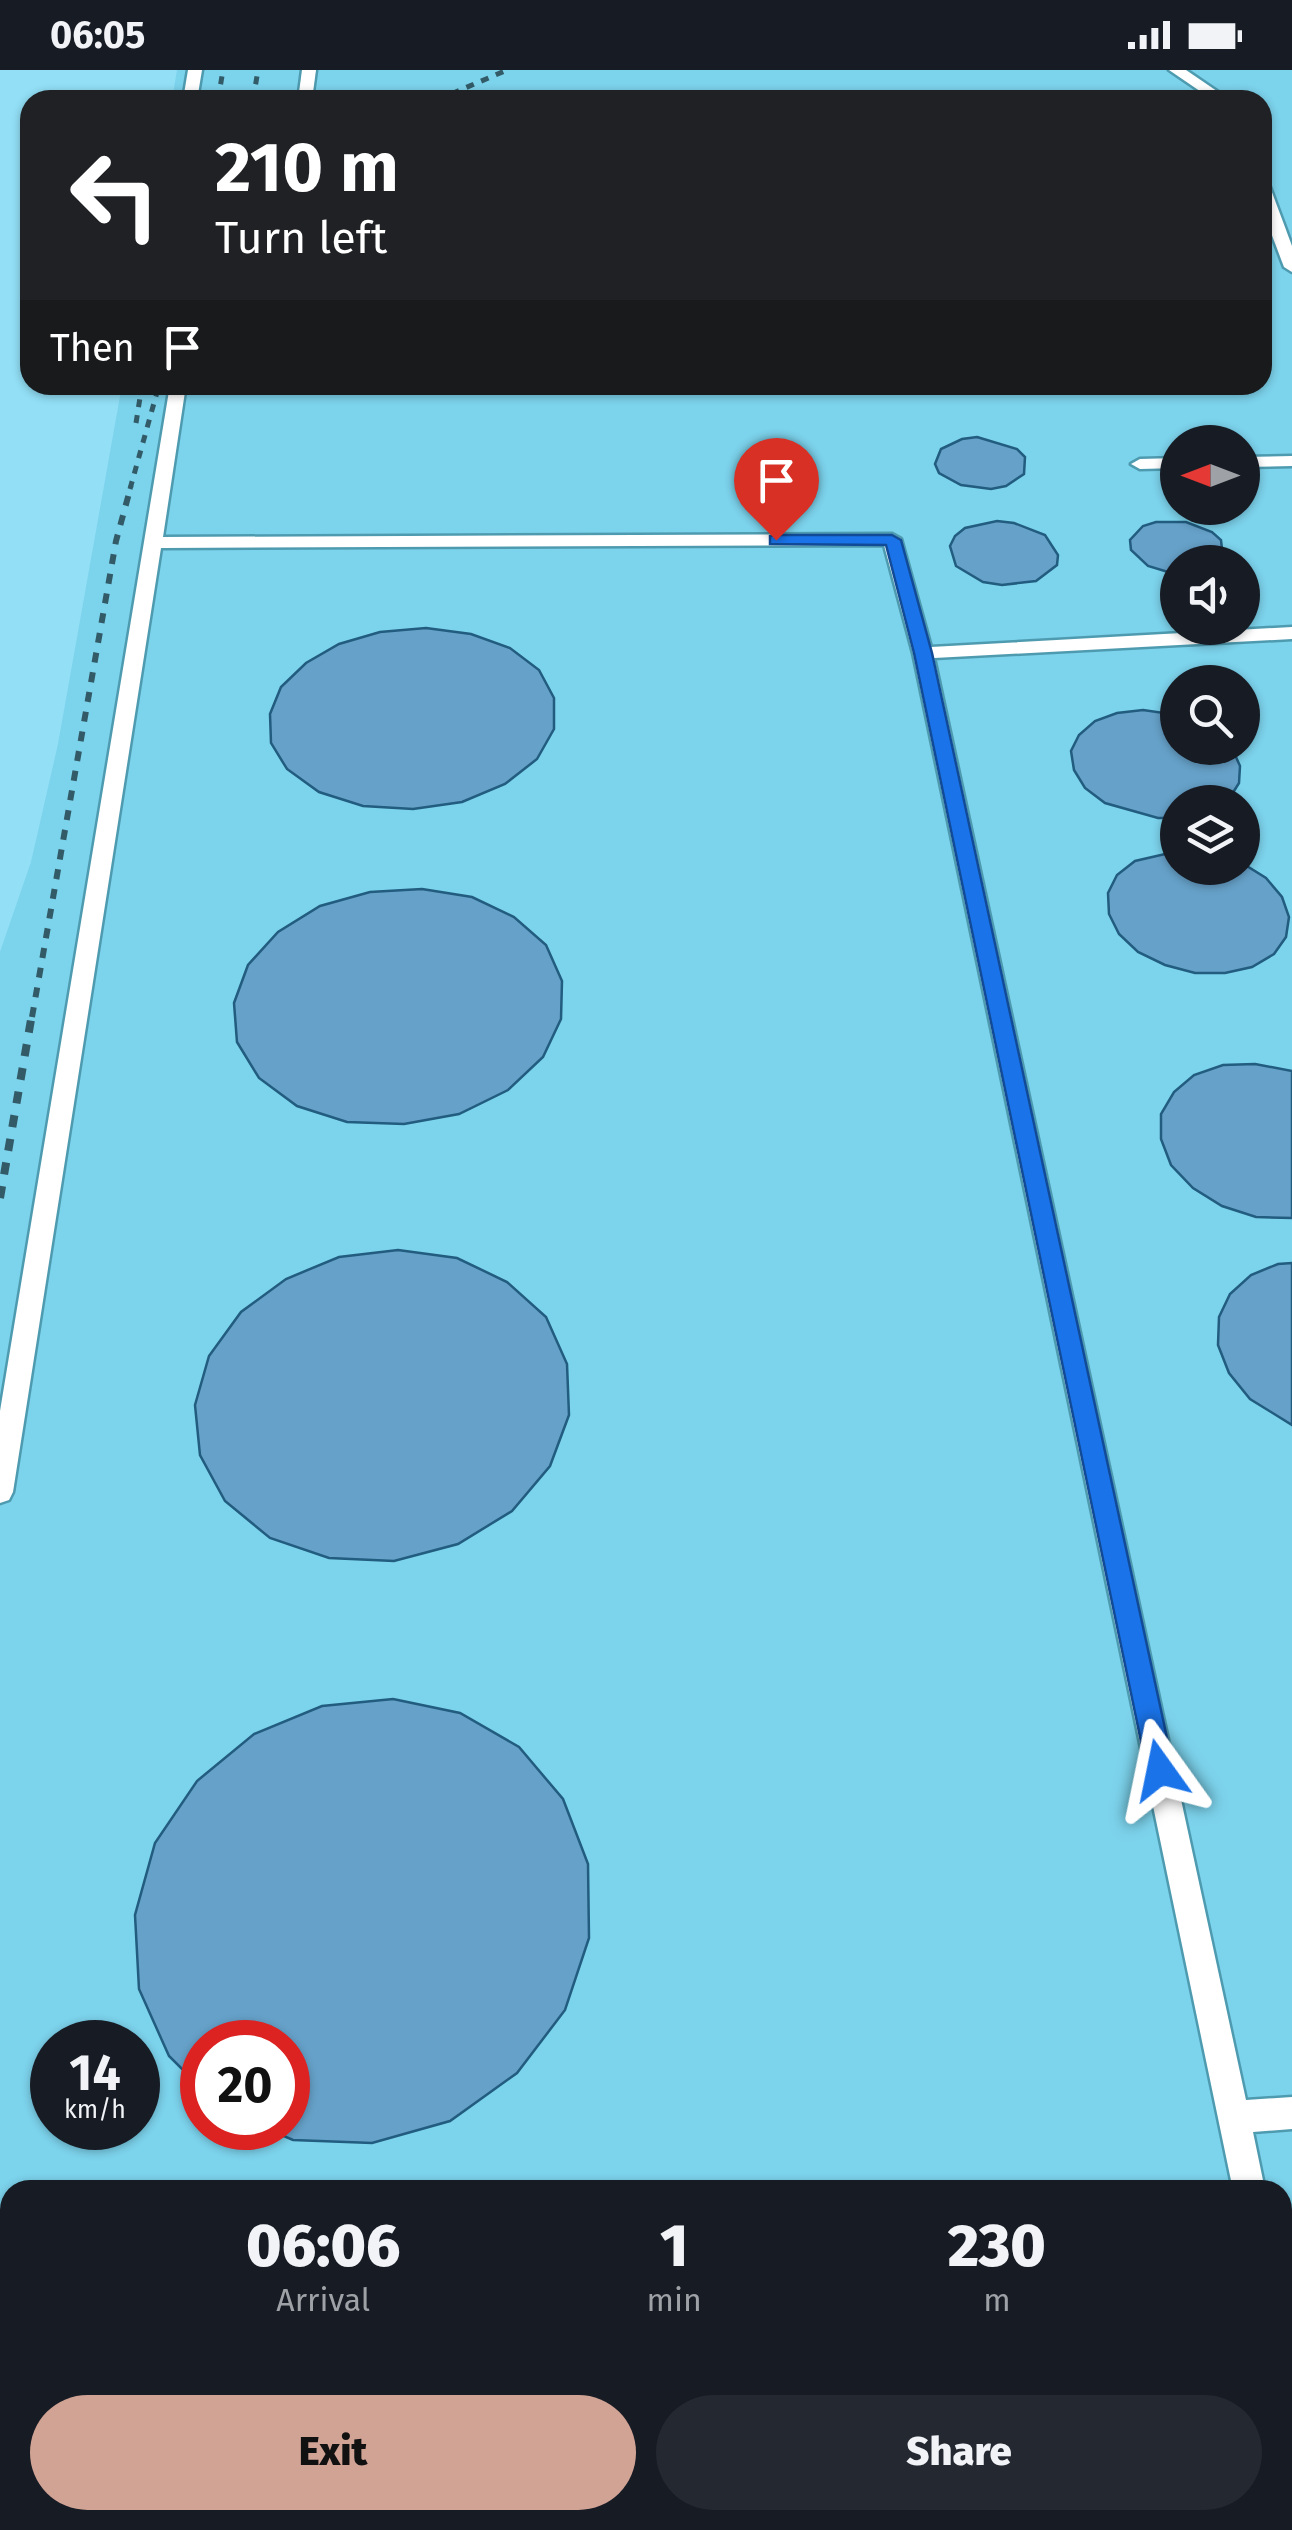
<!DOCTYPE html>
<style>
body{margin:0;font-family:"Fira Sans",sans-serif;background:#242831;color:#f1f3f6;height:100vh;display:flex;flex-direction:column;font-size:38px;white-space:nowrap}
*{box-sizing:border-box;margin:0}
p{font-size:32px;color:#9ea1a6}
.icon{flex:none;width:55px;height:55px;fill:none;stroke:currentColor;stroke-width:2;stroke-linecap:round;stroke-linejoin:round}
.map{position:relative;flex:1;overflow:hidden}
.drawer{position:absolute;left:0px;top:2110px;width:1292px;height:350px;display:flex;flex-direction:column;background:#171b24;border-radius:30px 30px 0 0;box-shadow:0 2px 8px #0004}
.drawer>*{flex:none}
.top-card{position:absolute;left:20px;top:20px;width:1252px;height:305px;border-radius:30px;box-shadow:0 2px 8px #0004;background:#202124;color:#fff;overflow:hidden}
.needle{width:65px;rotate:270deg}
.controls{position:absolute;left:1160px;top:355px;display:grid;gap:20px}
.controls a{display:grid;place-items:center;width:100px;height:100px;border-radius:50%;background:#171b24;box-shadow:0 2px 8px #0004;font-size:50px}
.speed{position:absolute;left:30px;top:1950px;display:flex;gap:20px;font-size:50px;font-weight:700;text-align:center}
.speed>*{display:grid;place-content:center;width:130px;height:130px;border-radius:50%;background:#171b24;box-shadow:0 2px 8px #0004;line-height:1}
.speed small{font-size:25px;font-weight:400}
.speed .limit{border:15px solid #d22;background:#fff;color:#111}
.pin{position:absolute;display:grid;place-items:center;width:85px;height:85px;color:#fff;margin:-102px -42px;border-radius:50% 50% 50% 0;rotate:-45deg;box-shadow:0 0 10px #0007}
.pin .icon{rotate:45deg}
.me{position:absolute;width:110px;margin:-55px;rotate:348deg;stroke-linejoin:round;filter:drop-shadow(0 0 8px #0008)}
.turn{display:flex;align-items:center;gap:35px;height:210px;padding:0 30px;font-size:45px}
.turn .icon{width:130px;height:130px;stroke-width:2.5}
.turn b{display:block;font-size:70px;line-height:85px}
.then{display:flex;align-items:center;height:95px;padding:0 30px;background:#0003;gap:20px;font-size:38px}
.eta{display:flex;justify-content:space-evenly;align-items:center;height:170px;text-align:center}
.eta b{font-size:60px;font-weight:800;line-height:70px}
.action{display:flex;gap:20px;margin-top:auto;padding:20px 30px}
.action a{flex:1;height:115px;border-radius:60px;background:#d1a395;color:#111;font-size:40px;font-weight:800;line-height:115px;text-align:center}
.action a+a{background:#242831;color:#f1f3f6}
.status{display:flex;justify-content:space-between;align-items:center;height:70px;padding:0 50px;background:#171b24;direction:ltr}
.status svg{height:28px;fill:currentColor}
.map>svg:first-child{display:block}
.built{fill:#7cd3ec;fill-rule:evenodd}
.building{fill:#66a1c9;stroke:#225c7f;stroke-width:2.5}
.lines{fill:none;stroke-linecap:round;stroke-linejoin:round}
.service-casing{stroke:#4e9bb0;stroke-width:5}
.service{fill:#fff;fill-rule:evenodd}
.rail-far2{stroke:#325b67;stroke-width:5;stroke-dasharray:8 8;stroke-linecap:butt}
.rail-far1{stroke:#325b67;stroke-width:6;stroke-dasharray:10 10;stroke-linecap:butt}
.rail{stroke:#325b67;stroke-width:8;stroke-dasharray:12 12;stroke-linecap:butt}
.route{fill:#1a73e8;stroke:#114b97;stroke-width:2.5}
</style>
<div class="status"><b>06:05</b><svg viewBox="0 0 49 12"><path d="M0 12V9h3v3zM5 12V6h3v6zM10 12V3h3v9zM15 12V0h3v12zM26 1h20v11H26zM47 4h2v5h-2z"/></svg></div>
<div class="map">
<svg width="1292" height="2460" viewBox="0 0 1292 2460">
<rect width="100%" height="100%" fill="#92dff6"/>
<path class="built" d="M177 0H1292V2460H0V882L31 792 58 674 122 315H1262V30H172ZM1178 372H1242V438H1178ZM1178 492H1242V558H1178ZM1178 612H1242V678H1178ZM1178 732H1242V798H1178ZM52 1972H138V2058H52ZM202 1972H288V2058H202ZM10 2120H1282V2450H10Z"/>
<g class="building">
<polygon points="977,367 1017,379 1025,387 1024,404 1006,416 991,419 961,415 939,403 935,394 941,379 962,369"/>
<polygon points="997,451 1014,453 1045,465 1058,485 1057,495 1036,511 1002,515 983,512 956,496 950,476 955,466 965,458"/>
<polygon points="1156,452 1186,452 1212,462 1221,470 1223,488 1219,492 1178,492 1178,505 1148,496 1131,480 1130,470 1143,456"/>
<polygon points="426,558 471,564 510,578 539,600 554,628 554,659 537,689 505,714 462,732 413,739 363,736 319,722 287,699 271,673 270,644 281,617 306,593 339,574 380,562"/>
<polygon points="1143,640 1178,645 1178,678 1232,678 1240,696 1239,713 1229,729 1223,732 1178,732 1178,748 1158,748 1105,733 1085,718 1074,700 1071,681 1079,665 1095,651 1117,643"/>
<polygon points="1178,781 1178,798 1242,798 1242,793 1266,808 1282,827 1289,847 1286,867 1274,884 1252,897 1225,903 1195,903 1165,895 1138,882 1119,864 1109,844 1108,823 1117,805 1135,791"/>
<polygon points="422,819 472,827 514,847 546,875 562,911 561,949 543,987 508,1020 459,1044 404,1054 347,1052 297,1036 259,1008 237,972 234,933 248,895 278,862 320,836 370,822"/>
<polygon points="1255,994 1292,1001 1292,1148 1256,1147 1222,1136 1193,1118 1171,1095 1161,1069 1161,1044 1174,1022 1194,1005 1223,995"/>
<polygon points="398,1180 457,1188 507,1212 546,1247 567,1294 569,1345 550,1396 512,1441 458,1474 394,1491 329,1488 270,1468 225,1431 200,1385 195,1335 209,1286 241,1242 286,1209 339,1187"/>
<polygon points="1292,1193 1292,1355 1250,1329 1229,1303 1218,1275 1219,1247 1230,1224 1251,1205 1278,1194"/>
<polygon points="393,1629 460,1643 519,1677 563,1729 588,1794 589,1868 565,1940 517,2003 450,2051 372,2073 293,2070 265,2058 288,2058 288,1972 202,1972 202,2019 169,1986 139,1919 135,1845 155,1773 197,1711 254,1664 322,1636"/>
<polygon points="357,2450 701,2450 701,2454 700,2460 356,2460"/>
</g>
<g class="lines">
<g class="service-casing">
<g id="service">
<polygon points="188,0 202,0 197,30 183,30"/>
<polygon points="302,0 316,0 312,30 298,30"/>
<polygon points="1169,0 1186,0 1230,30 1213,30"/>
<polygon points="1262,113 1270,117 1292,176 1292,202 1284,197 1262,139"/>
<polygon points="170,315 186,315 163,467 892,464 901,469 931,577 1292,557 1292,569 934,588 1246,2030 1292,2027 1292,2059 1253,2062 1265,2120 1233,2120 913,583 884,475 161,478 13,1422 9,1430 0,1433 0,1341"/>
<polygon points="1292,386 1292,396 1242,397 1242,387"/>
<polygon points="1178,388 1178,398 1140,399 1131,394 1140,389"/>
<polygon points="1282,2278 1292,2282 1292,2361 1282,2358"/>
</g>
</g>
<use href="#service" class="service"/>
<g class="rail-far2">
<polyline points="218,30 223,0"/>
<polyline points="253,30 258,0"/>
<polyline points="437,30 507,0"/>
<polyline points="136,353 142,315"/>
<polyline points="130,419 159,315"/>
</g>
<polyline class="rail-far1" points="32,947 116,471 131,416"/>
<polyline class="rail" points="0,1128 32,944"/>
</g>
<polygon class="route" points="776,465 892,465 901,470 932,583 1174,1700 1170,1709 1160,1713 1151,1709 1147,1700 914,583 886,475 770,474 770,466"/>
</svg>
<div class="controls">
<a><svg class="needle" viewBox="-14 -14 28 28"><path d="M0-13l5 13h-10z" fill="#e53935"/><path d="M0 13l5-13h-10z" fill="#9ea1a6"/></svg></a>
<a><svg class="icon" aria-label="sound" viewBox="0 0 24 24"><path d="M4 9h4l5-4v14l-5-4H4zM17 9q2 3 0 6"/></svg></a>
<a><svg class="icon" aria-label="search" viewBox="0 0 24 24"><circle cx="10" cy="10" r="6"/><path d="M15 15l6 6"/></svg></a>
<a><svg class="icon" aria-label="layers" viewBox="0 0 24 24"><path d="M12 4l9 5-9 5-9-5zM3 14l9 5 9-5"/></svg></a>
</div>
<div class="speed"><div>14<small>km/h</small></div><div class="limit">20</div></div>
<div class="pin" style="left:776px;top:470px;background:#d93025"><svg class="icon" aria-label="arrive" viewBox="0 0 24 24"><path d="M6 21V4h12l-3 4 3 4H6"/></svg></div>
<svg class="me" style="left:1160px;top:1700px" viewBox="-20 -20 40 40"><path d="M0-17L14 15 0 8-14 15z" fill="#1a73e8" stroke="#fff" stroke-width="4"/></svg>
<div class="top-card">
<div class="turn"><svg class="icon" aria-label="left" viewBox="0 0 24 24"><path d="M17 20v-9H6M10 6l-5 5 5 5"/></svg><div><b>210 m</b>Turn left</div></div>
<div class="then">Then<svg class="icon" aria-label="arrive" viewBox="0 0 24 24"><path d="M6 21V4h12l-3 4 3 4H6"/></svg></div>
</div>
<section class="drawer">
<div class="eta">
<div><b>06:06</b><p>Arrival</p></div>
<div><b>1</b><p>min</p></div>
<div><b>230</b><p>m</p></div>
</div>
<div class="action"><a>Exit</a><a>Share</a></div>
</section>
</div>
